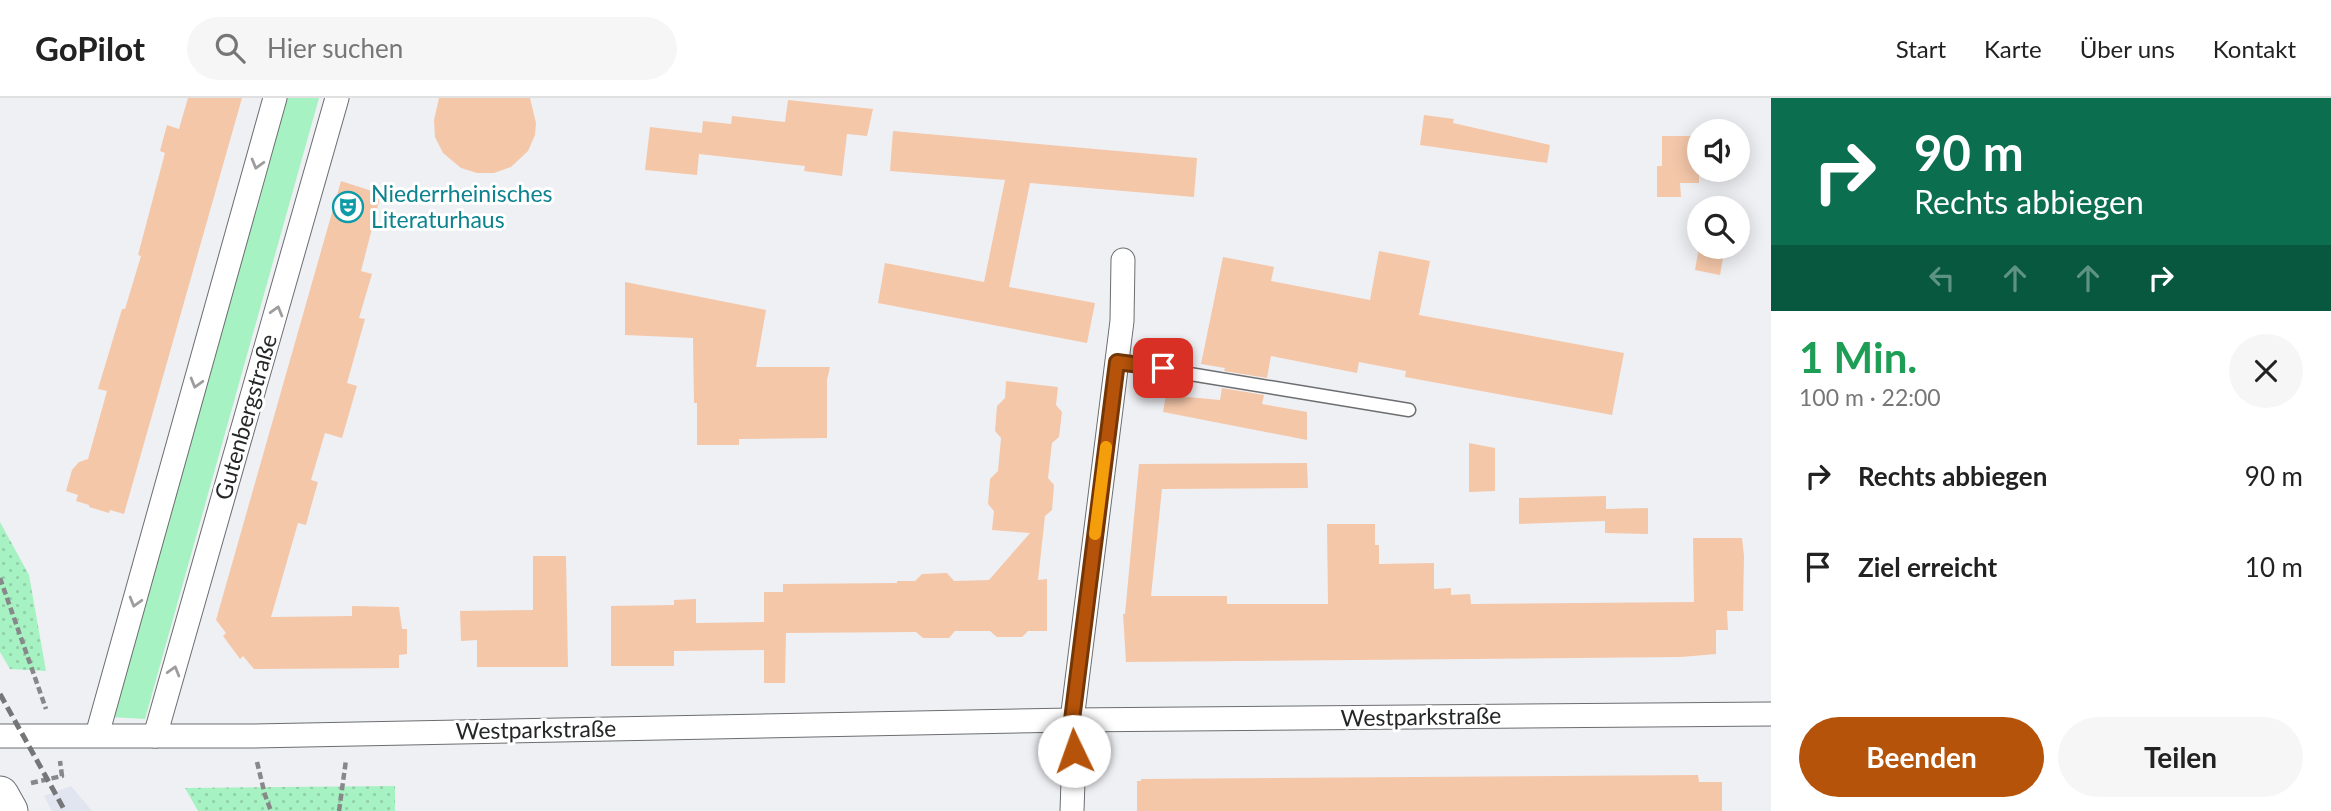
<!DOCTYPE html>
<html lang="de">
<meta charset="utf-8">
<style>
body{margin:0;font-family:Lato,sans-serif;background:#f6f6f6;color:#222;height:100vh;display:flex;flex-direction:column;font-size:26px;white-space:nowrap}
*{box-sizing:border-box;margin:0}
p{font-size:23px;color:#767676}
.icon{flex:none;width:38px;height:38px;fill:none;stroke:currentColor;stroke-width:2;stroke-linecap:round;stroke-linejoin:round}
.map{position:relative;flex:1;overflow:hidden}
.panel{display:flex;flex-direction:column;background:#fff;width:560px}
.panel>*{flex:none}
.banner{background:#0b6e4f;color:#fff;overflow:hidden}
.tools{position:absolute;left:1687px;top:21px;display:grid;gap:14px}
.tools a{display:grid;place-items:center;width:63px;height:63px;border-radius:50%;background:#fff;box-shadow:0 4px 18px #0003;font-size:35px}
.pin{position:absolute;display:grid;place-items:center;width:60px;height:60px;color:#fff;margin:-30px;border-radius:14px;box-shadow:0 4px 10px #0006}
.me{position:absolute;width:77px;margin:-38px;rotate:357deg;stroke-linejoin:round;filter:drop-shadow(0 0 5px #0008)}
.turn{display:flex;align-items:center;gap:24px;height:147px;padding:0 28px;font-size:32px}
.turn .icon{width:91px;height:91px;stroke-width:2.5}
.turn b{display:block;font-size:49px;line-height:60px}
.lanes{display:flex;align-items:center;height:66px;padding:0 28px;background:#0003;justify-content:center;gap:35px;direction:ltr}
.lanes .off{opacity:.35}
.round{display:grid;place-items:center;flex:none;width:74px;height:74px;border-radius:37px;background:#f6f6f6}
.summary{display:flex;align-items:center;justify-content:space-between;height:119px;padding:0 28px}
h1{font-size:42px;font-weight:700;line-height:52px;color:#1e9e55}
.action{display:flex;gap:14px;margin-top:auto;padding:14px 28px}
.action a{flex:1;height:80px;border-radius:42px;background:#b45309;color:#fff;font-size:28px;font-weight:700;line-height:80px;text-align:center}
.action a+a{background:#f6f6f6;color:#222}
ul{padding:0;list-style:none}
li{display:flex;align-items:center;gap:21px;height:91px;padding:0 28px}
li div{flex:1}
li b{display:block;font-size:26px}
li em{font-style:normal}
header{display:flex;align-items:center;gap:42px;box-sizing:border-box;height:98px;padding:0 35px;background:#fff;border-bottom:2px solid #e0e0e0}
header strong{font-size:33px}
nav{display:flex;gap:38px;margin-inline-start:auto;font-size:24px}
.search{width:490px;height:63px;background:#f6f6f6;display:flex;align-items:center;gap:18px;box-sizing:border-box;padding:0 24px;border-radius:38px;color:#767676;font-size:26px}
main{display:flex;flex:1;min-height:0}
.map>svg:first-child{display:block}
.built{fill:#e0e5ef}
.grass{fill:#a7f2c2}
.park{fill:url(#park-dots)}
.building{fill:#f4c7a9}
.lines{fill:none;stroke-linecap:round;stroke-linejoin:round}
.lane-casing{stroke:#6b6d6f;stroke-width:15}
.street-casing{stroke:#6b6d6f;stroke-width:25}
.primary-casing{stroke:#6b6d6f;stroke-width:39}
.path{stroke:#87888a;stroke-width:4.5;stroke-dasharray:7 3.5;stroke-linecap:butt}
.lane{stroke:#fff;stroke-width:12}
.street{stroke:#fff;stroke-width:23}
.primary{stroke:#fff;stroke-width:37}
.rail{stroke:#757678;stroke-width:5;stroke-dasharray:10 5;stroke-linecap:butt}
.oneway{stroke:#9d9d9e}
.route-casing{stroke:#753606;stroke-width:18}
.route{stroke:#b45309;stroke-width:12}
.slow{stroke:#f59e0b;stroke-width:12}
.labels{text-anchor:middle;stroke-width:6;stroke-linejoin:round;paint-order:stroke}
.culture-label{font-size:23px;fill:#0d838f;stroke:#fff;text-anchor:start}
.street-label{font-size:23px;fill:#252627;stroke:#fff}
</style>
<header>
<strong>GoPilot</strong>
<div class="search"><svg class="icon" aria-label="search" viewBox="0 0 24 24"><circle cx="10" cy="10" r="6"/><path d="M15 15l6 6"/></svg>Hier suchen</div>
<nav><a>Start</a><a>Karte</a><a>Über uns</a><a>Kontakt</a></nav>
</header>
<main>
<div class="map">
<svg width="1771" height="713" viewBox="0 0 1771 713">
<defs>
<pattern id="park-dots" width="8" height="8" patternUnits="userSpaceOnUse" patternTransform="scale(1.75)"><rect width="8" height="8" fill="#a7f2c2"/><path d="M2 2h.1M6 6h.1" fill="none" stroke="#90cfa7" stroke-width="1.8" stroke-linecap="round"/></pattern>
</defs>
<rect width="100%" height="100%" fill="#eff0f4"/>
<polygon class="built" points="71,688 92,713 52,713 44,698"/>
<polygon class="grass" points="285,0 319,0 145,621 110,619"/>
<g class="park">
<polygon points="0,424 29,477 46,573 10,571 0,554"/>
<polygon points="395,688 395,713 198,713 185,690"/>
</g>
<g class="building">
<polygon points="188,0 242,0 124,416 110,412 109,415 89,409 89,407 76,403 78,397 66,393 72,372 79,364 88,361 107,293 98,291 122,211 125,211 141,158 138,157 165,55 160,53 167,27 179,31"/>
<polygon points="439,0 530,0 536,25 535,37 528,53 511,69 494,75 477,75 461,70 443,55 435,39 434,22"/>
<polygon points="788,2 873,11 867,38 847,36 842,78 804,73 805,68 699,56 697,77 645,72 650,29 702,35 700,53 703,23 731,26 732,18 785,24"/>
<polygon points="1424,17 1454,21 1453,25 1550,47 1547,65 1420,47"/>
<polygon points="893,33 1197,60 1194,99 1030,85 1009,189 1095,205 1087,245 878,205 885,165 984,184 1005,82 890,73"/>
<polygon points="1662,38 1699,38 1699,85 1680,85 1681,99 1657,99 1657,68 1662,68"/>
<polygon points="341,83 381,96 361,173 372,176 359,220 365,221 347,285 357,288 342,340 325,335 311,382 318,384 312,405 306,427 298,425 271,519 352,518 352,508 399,509 402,531 407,531 407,556 399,557 399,570 254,571 243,558 240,561 223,538 226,535 216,522"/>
<polygon points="1699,149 1725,149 1720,177 1695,172"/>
<polygon points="1379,153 1430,163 1419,217 1624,255 1612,317 1405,279 1406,273 1359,264 1357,275 1271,258 1267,280 1224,273 1225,270 1201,266 1223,159 1274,169 1271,183 1370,202"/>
<polygon points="625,184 766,212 756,269 830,269 827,282 827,340 739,341 739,347 697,347 697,305 694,305 693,240 625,237"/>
<polygon points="1006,283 1058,289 1056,307 1062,314 1059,339 1052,345 1048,380 1054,387 1052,412 1045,418 1038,482 1047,481 1047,533 1028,533 1022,539 997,539 990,533 955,533 949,540 923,540 916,534 786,535 785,585 764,585 764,552 674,553 674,568 611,568 611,508 674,507 674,502 696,501 696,525 764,524 764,494 783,494 783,486 897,485 897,483 915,483 922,476 947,475 954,483 989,482 1030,435 992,432 994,413 988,406 990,381 998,373 1001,340 995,333 997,308 1005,300"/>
<polygon points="1222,290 1264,297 1262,306 1307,314 1307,342 1163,314 1166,297 1220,302"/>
<polygon points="1469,345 1495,350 1495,393 1469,394"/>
<polygon points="1307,365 1308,390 1162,391 1151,498 1227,498 1227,506 1328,506 1327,426 1375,426 1375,447 1379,447 1379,466 1434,465 1434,491 1451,490 1451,497 1470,496 1471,506 1694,504 1693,440 1742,440 1744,458 1743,513 1727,513 1728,532 1716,532 1716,556 1681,559 1126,564 1123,516 1125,516 1139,366"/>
<polygon points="1606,398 1606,411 1648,410 1648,436 1605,435 1605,423 1519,426 1519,400"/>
<polygon points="533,458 566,458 568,569 477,569 477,542 461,543 460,513 533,512"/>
<polygon points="1698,677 1699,684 1722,684 1722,713 1137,713 1137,683 1141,683 1141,681"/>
</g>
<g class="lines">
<g class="lane-casing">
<polyline id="lane" points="1117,264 1409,312"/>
</g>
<g class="street-casing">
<g id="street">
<polyline points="97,637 275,0"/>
<polyline points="0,638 251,638 1072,622 1771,616"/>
<polyline points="155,638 337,0"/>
<polyline points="1072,713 1074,653 1072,622 1122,223 1123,162"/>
</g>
</g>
<g class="primary-casing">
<polyline id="primary" points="0,697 9,713"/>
</g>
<g class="path">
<polyline points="0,480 46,611"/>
<polyline points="257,664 265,697 271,713"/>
<polyline points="31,685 62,678 60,663"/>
<polyline points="339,713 346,662"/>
</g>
<use href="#lane" class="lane"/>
<use href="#street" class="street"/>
<use href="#primary" class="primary"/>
<polyline class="rail" points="0,596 65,713"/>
</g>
<defs><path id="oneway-chevron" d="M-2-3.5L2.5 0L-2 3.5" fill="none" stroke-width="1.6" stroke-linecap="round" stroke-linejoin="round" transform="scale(1.75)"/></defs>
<g class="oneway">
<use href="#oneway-chevron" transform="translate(257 66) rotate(106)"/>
<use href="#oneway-chevron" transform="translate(277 213) rotate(-74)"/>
<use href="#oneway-chevron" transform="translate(196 285) rotate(106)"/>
<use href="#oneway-chevron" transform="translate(135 504) rotate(106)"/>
<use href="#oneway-chevron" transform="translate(174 573) rotate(-74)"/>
</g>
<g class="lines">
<g class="route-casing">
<polyline id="route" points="1074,653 1072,622 1117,264 1163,270"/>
</g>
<use href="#route" class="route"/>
<polyline class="slow" points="1095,436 1106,349"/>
</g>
<defs>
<g id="theatre-ring" transform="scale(1.575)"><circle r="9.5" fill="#fff" stroke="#0f9aa8" stroke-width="1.5"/><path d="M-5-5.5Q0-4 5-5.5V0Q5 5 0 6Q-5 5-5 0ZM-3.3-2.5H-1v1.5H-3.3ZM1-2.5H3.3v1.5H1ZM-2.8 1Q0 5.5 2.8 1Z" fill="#0f9aa8"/></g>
</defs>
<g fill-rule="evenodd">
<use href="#theatre-ring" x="348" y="109"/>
</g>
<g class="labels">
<g class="culture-label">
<text x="371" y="104">Niederrheinisches<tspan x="371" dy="26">Literaturhaus</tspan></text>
</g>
<g class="street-label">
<text transform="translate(246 319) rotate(-74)" y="8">Gutenbergstraße</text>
<text transform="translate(1421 619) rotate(-1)" y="8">Westparkstraße</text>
<text transform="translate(536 632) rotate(-1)" y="8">Westparkstraße</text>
</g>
</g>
</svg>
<div class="tools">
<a><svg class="icon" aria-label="sound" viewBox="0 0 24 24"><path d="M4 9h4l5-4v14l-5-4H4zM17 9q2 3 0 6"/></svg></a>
<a><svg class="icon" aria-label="search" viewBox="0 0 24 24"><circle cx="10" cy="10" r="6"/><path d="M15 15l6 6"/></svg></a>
</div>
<div class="pin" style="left:1163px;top:270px;background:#d93025"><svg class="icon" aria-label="arrive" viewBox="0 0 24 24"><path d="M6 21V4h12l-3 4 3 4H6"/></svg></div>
<svg class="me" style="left:1074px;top:653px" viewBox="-20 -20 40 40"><circle r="19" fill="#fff"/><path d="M0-13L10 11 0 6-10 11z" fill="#b45309"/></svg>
</div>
<section class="panel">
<div class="banner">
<div class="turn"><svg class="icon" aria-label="right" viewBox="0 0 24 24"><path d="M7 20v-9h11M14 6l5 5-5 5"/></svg><div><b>90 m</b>Rechts abbiegen</div></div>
<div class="lanes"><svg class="icon off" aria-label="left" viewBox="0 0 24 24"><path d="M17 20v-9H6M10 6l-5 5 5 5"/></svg><svg class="icon off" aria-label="ahead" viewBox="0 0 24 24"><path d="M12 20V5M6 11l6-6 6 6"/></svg><svg class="icon off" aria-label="ahead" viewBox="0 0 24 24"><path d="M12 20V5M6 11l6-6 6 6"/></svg><svg class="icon" aria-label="right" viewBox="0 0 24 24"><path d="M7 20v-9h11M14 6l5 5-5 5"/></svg></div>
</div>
<div class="summary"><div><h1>1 Min.</h1><p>100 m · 22:00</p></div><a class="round"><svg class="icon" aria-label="close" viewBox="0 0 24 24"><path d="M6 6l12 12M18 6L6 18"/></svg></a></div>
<ul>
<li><svg class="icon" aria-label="right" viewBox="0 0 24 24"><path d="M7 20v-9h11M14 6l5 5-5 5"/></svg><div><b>Rechts abbiegen</b></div><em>90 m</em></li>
<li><svg class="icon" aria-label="arrive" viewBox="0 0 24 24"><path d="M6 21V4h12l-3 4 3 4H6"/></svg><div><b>Ziel erreicht</b></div><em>10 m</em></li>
</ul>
<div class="action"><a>Beenden</a><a>Teilen</a></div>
</section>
</main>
